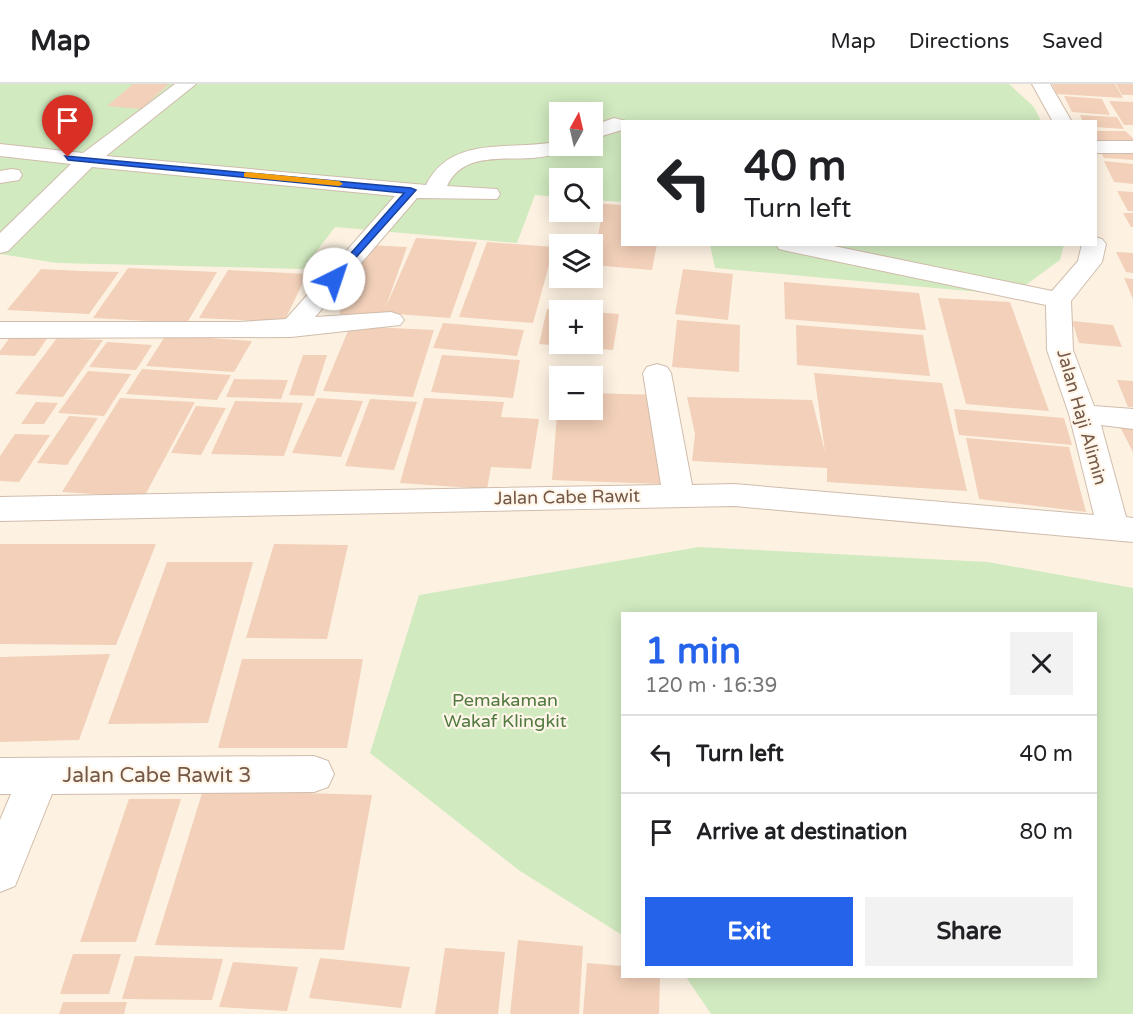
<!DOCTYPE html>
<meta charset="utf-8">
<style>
body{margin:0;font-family:"Varela Round",sans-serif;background:#f2f2f2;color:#202124;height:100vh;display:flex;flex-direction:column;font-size:22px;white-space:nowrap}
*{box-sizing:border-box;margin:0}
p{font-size:20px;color:#757577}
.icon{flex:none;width:33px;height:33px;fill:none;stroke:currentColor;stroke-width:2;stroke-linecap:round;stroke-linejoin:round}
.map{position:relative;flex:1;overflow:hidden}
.drawer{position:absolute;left:621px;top:528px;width:476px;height:366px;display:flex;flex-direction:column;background:#fff;border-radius:0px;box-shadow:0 3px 15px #0003}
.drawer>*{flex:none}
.top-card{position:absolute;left:621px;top:36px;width:476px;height:126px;border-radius:0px;box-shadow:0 3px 15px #0003;background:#fff;color:#202124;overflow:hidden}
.needle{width:39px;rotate:8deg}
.tools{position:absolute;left:549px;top:18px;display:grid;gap:12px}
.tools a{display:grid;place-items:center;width:54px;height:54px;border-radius:0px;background:#fff;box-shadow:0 3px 15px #0003;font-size:30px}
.pin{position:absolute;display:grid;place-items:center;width:51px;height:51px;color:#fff;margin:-62px -26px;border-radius:50% 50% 50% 0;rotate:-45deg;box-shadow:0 0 6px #0007}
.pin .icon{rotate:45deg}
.me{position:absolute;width:66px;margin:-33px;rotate:41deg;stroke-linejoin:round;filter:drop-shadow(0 0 4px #0008)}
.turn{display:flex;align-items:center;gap:21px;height:126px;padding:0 24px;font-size:27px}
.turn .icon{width:78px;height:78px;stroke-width:2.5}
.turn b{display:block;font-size:42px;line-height:51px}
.round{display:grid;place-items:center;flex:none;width:63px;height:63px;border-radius:0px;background:#f2f2f2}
.head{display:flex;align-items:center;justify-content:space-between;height:102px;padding:0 24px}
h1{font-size:36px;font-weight:800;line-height:45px;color:#2563eb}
.action{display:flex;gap:12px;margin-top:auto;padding:12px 24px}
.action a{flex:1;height:69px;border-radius:0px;background:#2563eb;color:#fff;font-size:24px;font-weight:800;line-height:69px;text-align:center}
.action a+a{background:#f2f2f2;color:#202124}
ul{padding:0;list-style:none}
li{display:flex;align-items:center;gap:18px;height:78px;padding:0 24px;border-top:2px solid #e0e0e0}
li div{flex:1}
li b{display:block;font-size:22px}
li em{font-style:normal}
header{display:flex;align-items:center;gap:36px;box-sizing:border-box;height:84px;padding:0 30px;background:#fff;border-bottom:2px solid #e0e0e0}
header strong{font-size:28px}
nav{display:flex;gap:33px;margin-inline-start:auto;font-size:21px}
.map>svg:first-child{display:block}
.green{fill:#d1eac0;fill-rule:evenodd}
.building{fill:#f2d0b9}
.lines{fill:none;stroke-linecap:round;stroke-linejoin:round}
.minor-casing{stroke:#d0bcac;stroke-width:2}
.minor{fill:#fff;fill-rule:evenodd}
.route{fill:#2563eb;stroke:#184099;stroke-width:1.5}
.slow{fill:#f59e0b}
.labels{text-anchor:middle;stroke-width:4.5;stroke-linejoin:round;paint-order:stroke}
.street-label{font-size:18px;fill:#745848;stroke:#fff6e9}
.park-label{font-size:18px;fill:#517a40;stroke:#fff6e9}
.near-street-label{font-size:21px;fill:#745848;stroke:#fff6e9}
</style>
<header>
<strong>Map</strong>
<nav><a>Map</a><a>Directions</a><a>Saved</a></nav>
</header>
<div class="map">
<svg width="1133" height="930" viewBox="0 0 1133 930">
<rect width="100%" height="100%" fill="#fdf2e2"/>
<g class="green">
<path d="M0 0H1009L1034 23 1041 37 622 38V118L593 116 592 94H560L559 113 535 111 517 159 335 143 303 185 57 179 0 170ZM560 28H592V62H560Z"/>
<polygon points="710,161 1064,161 1060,176 1012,211 715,184"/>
<polygon points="699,463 988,478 1133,504 1133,930 711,930 686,893 1095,892 1095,530 622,530 622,851 520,787 370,669 419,511"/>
</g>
<g class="building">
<polygon points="133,0 169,0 141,25 107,22"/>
<polygon points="1052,0 1115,0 1123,14 1057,10"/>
<polygon points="1116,0 1133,0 1133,11 1122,11"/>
<polygon points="1064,12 1102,15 1110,31 1072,28"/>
<polygon points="1109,17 1133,18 1133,41 1124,41"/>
<polygon points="1080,31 1117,33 1124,45 1095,43 1095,38 1083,38"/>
<polygon points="1095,47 1125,47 1133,54 1133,59 1098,60"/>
<polygon points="1098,63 1133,65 1133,76 1104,74"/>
<polygon points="1104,77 1133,80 1133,100 1114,98"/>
<polygon points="1117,107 1133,108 1133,127 1128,127"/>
<polygon points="592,119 622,121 622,160 657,160 652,186 592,181 601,136 574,134 576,128 592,128"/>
<polygon points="1123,129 1133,129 1133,143 1131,143"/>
<polygon points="416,154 477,158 450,234 383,229 382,232 339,230 369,161 407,163 385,225"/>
<polygon points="487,158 554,163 533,239 459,233"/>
<polygon points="1116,168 1133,169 1133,189 1126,188"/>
<polygon points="128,184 217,188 187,239 93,234"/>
<polygon points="41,185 81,187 119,188 89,230 7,226"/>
<polygon points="683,185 733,190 728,236 675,230"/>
<polygon points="228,186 307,190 284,238 199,234"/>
<polygon points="1124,194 1133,195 1133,215"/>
<polygon points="784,198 919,209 926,246 785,235"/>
<polygon points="938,214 1010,218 1049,327 966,320"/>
<polygon points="547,225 560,225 560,260 592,260 592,228 619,230 613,266 539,260"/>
<polygon points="677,236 740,241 739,288 672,283"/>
<polygon points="1072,237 1113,241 1122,263 1079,259"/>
<polygon points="443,239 524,246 517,272 433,264"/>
<polygon points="796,241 923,251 930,292 797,281"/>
<polygon points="350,242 434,246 413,313 323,307"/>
<polygon points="166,251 252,257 234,288 146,282"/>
<polygon points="11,252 48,253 35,272 0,271 0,267"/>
<polygon points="57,254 103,256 63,313 15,310"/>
<polygon points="107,258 152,261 136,286 89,283"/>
<polygon points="303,271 327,271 314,312 289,311"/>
<polygon points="442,271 520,276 513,314 431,308"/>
<polygon points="142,285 231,291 217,316 126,310"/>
<polygon points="88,287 131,290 104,332 58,329"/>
<polygon points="814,289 942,299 967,407 827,398 827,384 692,377 695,350 687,313 812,316 825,368"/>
<polygon points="234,295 288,296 281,315 226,313"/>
<polygon points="1117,296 1133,297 1133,323 1128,323"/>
<polygon points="592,309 659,311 661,400 552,396 558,317 560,326 592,326"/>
<polygon points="120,314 195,318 144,413 62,408"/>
<polygon points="317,314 363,317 341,373 292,369"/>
<polygon points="424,314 504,318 501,333 539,335 531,385 491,383 487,405 400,399"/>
<polygon points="370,315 417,318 394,386 345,382"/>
<polygon points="235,317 303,319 284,372 211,370"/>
<polygon points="36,318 58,319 44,340 21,340"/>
<polygon points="196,322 226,324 201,371 171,369"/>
<polygon points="954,325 1064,334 1072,361 959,351"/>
<polygon points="69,332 98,334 67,381 37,379"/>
<polygon points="1118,339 1133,340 1133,368"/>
<polygon points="15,350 50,351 19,398 0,397 0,372"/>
<polygon points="966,354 1069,363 1086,428 979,415"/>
<polygon points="0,460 156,460 116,561 0,560"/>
<polygon points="274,460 348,461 327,555 246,554"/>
<polygon points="167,478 253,478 208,639 108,640"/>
<polygon points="110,570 79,656 0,658 0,573"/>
<polygon points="242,575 363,575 347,664 218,664"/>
<polygon points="203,706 372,711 344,866 155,861"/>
<polygon points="129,715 181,715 136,858 80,858"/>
<polygon points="518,856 583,862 579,930 510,930"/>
<polygon points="445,864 505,868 498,930 435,930"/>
<polygon points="73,870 121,870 109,910 60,910"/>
<polygon points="135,872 223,875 212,916 122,915"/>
<polygon points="320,874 410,883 401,924 309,914"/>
<polygon points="233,878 298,883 287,927 219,923"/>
<polygon points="587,879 622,882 622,892 660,892 659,930 583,930"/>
<polygon points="63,918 127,918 124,930 59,930"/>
</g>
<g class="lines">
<g class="minor-casing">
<g id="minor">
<path d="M175 0H196L106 72 426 101C452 49 512 68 560 57V62H572L569 66C557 70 545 73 532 74 501 76 462 69 447 102L497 105 500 110 497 115 417 114 315 233 391 228 400 231 404 236 400 241 291 253 0 254V238H238L286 235 395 112 92 83 8 167 0 169V149L71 80 0 72V60L83 69Z"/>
<polygon points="1032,0 1050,0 1072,38 1053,38"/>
<polygon points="614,34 630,38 622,38 622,46 592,55 592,42"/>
<rect x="1095" y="57" width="38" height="12"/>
<polygon points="11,85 19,86 22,91 19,96 0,99 0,87"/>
<polygon points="1095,153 1102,155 1106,160 1102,178 1071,217 1073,266 1094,322 1133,325 1133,345 1101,341 1126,433 1133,434 1133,458 734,422 0,437 0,413 661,401 643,289 647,283 657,280 667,283 671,289 692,401 734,400 1094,431 1069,330 1047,266 1046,221 787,167 779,165 776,160 824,160 1052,207 1078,177 1082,160 1095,160"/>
<polygon points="314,672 328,677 334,690 328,703 314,708 52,710 15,802 0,808 0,736 11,710 0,710 0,674"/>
</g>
</g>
<use href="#minor" class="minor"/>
</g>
<polygon class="route" points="65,72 411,104 416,106 334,198 329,195 330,193 404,109 68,76"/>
<polygon class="slow" points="247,88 339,97 343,100 339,102 244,93 244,89"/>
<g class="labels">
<g class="street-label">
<text transform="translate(1082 333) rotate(74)" y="6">Jalan Haji Alimin</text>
<text transform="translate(567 413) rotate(-1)" y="6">Jalan Cabe Rawit</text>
</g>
<g class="park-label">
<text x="505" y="622">Pemakaman<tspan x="505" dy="21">Wakaf Klingkit</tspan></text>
</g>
<g class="near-street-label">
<text x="157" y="698">Jalan Cabe Rawit 3</text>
</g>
</g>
</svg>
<div class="tools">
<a><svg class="needle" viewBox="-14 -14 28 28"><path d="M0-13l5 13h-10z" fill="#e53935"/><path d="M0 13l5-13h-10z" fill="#757577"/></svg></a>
<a><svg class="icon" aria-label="search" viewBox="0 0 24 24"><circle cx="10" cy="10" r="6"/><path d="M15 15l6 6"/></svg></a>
<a><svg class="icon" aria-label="layers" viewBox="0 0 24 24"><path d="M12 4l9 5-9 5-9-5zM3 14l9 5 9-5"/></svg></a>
<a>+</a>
<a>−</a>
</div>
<div class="pin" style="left:68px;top:73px;background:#d93025"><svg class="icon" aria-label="arrive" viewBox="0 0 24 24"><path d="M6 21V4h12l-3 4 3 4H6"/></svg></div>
<svg class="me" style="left:334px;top:195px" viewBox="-20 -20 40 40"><circle r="19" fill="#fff"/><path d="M0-13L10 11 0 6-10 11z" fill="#2563eb"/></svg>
<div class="top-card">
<div class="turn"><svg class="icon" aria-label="left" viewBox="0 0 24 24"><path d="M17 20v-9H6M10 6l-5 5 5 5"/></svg><div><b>40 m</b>Turn left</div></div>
</div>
<section class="drawer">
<div class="head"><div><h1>1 min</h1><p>120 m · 16:39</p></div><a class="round"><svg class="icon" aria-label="close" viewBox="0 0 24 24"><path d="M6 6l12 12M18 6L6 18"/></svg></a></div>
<ul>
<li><svg class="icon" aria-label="left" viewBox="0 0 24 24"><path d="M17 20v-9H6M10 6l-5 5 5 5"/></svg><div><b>Turn left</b></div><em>40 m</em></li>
<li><svg class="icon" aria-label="arrive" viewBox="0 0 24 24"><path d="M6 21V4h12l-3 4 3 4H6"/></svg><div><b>Arrive at destination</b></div><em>80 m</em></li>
</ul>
<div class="action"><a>Exit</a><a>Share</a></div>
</section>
</div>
